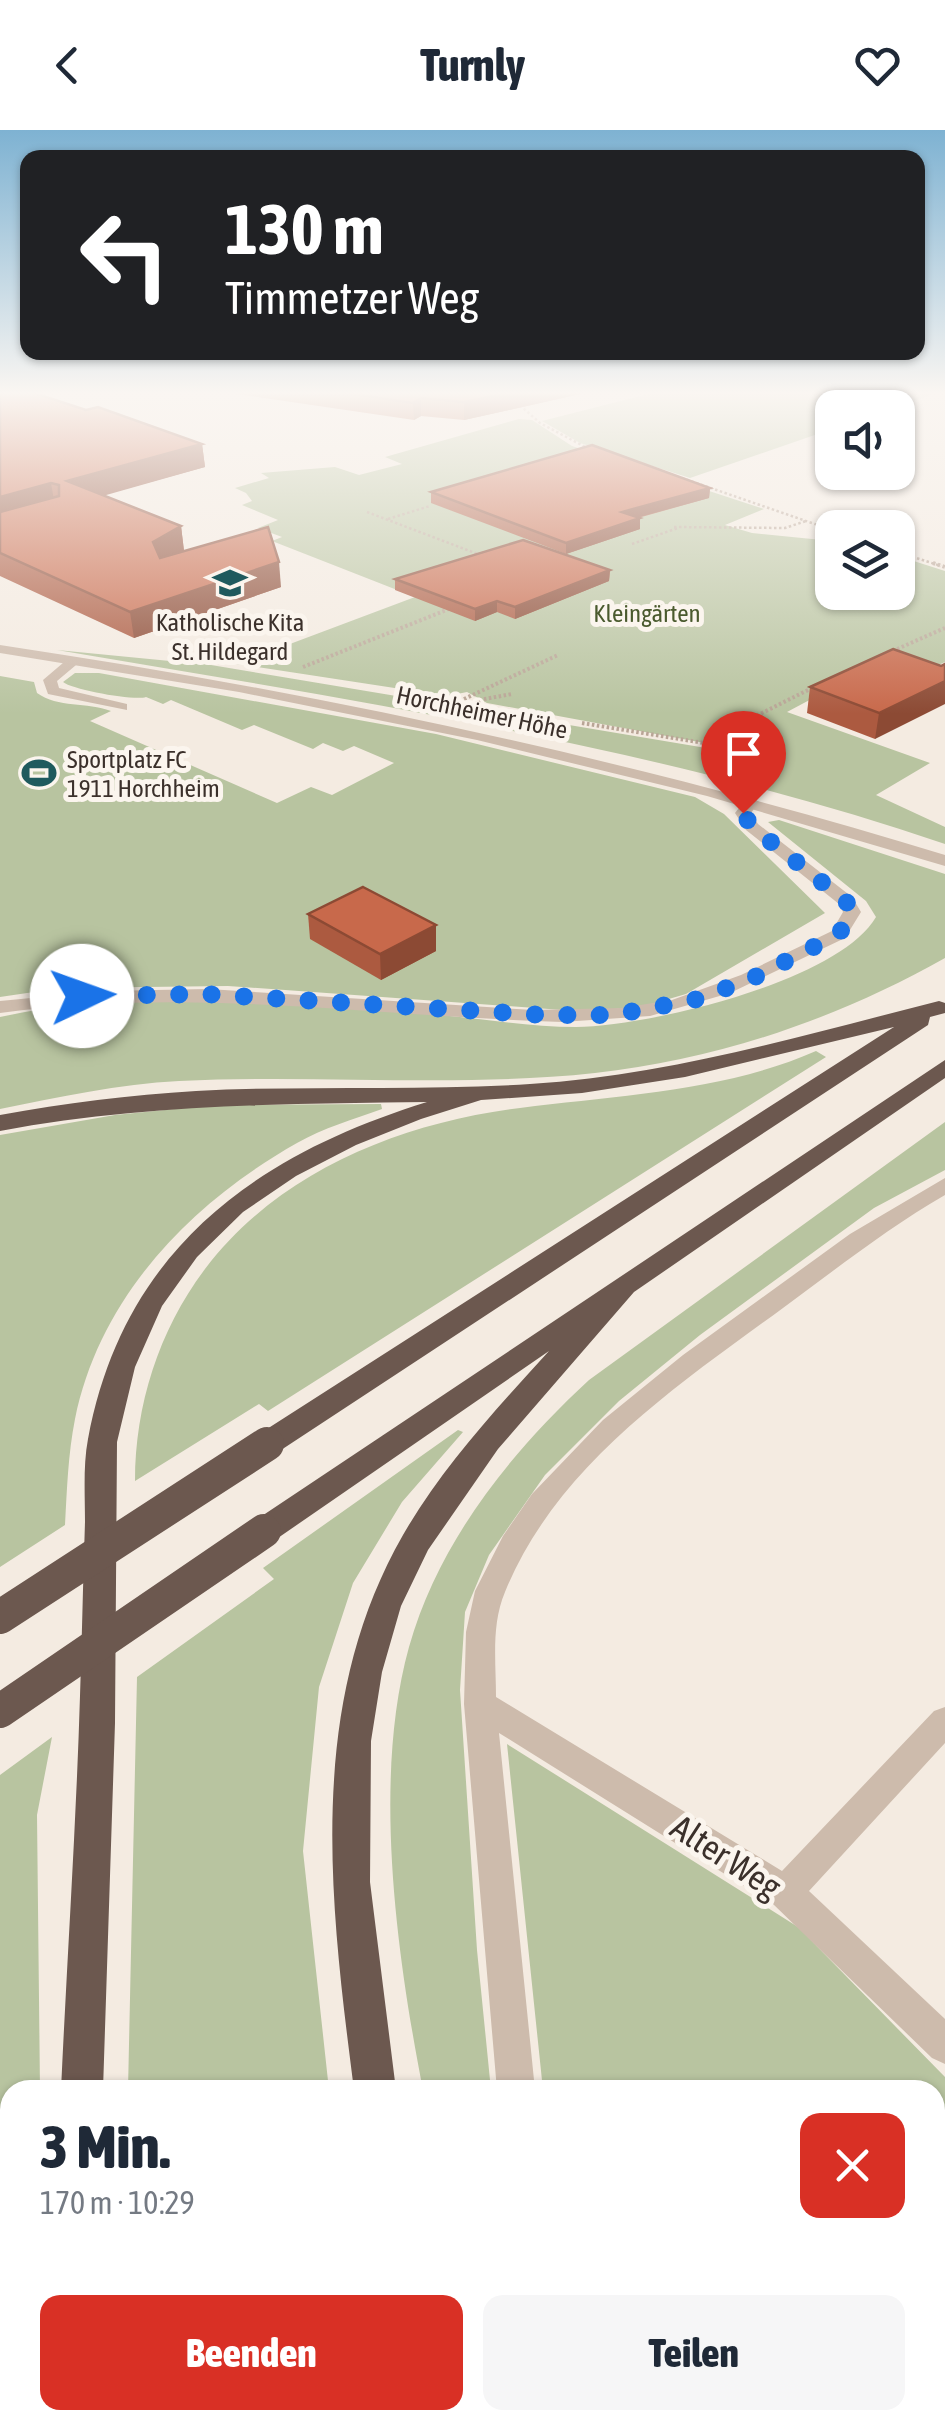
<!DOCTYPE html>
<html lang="de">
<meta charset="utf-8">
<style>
body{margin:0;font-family:"Asap Condensed",sans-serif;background:#f6f6f7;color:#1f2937;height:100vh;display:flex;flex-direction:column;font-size:38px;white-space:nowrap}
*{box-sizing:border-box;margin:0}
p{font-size:32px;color:#747a83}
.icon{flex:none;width:55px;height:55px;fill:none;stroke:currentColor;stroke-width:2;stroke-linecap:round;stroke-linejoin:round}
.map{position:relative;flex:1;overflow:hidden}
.side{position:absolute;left:0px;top:1950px;width:945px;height:350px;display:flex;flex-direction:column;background:#fff;border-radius:30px 30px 0 0;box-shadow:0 2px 8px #0004}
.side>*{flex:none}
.top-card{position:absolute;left:20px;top:20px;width:905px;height:210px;border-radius:20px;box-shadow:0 2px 8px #0004;background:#202124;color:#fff;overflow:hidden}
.controls{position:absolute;left:815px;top:260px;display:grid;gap:20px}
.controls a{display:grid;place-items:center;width:100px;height:100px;border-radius:20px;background:#fff;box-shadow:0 2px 8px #0004;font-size:50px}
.pin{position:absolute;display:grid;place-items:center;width:85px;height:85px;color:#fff;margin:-102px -42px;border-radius:50% 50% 50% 0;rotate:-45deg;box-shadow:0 0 10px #0007}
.pin .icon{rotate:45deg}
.me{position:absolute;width:110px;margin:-55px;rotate:87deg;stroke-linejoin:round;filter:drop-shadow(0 0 8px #0008)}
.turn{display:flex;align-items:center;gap:35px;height:210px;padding:0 40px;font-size:45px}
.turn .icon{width:130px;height:130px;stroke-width:2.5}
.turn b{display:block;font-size:70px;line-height:85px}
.round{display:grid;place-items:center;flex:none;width:105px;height:105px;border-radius:20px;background:#f6f6f7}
.summary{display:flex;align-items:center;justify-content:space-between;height:170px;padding:0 40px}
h1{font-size:60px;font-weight:800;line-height:75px}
.button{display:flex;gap:20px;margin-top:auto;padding:20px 40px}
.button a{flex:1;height:115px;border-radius:20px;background:#d93025;color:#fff;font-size:40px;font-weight:800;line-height:115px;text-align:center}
.button a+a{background:#f6f6f7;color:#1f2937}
header{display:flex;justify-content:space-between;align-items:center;height:130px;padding:0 40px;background:#fff;font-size:45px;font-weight:800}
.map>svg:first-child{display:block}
.green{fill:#b8c4a0}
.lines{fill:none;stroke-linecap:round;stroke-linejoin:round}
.path-far1{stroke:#b9a596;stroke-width:2.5;stroke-dasharray:2.5 2.5;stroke-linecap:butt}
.path{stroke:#b9a596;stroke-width:4;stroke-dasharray:2.5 2.5;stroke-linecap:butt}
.service{fill:#cdbbac;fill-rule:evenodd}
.minor{fill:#cdbbac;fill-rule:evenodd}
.trunk{fill:#6c584f;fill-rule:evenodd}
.trunk-bridge{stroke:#6c584f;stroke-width:34}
.wall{fill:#ac5a40}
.shaded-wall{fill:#8c4a34}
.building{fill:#c8694b;stroke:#8c4a34;stroke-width:2.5}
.route{stroke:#1a73e8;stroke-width:18;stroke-dasharray:0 32.4}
.labels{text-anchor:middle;stroke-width:10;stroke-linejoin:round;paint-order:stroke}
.far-park-label{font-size:25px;fill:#4a5a2e;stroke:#fbf5ee}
.far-poi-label{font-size:25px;fill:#3b302b;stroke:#fbf5ee}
.far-street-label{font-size:25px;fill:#3b302b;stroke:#fbf5ee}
.near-street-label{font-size:35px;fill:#3b302b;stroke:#fbf5ee}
</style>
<header><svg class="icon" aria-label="back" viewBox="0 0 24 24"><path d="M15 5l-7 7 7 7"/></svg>Turnly<svg class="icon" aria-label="heart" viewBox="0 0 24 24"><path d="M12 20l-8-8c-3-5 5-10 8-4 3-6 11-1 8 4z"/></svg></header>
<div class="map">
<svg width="945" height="2300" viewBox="0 0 945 2300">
<rect width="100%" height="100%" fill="#f4ebe1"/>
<g class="green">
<polygon points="656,262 940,262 895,277 832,278 832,299 690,348 580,313 542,291"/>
<path d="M519 289 532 290 572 316 764 379 725 395 752 403 832 411V462H898V426L945 441V532L921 543 847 550 787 582 930 633 876 665 945 697V714C659 617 354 570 57 520L211 535 724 621 725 618 710 614 487 573 467 562 447 566 237 534 415 467 272 411 282 407 258 398 278 390 242 375 252 371 246 363 235 358 269 348 261 343 335 337 359 345 402 334 385 327Z"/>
<path d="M75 543H99L436 604 695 667 724 684 825 783 686 864 648 875 590 882 228 856 61 858 0 867V546L34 552 37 563C58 578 87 572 111 581L90 591 277 673 311 657 332 665 394 633 354 616 343 621 323 613 313 619 254 595 242 600 171 570 163 574 146 567C135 571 73 560 63 552Z"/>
<path d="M779 690 945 744V828C837 889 719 929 595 943 457 958 318 944 179 951 119 954 59 967 0 979V887C142 855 296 873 440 885 485 889 531 897 576 897 649 896 838 852 876 787L866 771 768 692Z"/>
<path d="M816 921 826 927 268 1281 259 1274 135 1351C135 1275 159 1200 205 1139 279 1041 401 993 520 978 619 965 723 962 816 921Z"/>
<path d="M381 974 382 979C354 989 323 998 297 1013 191 1073 100 1166 75 1289 68 1324 67 1360 65 1395L0 1437V1005L115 985 214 975Z"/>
<path d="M945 992V1040L874 1078 700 1205 619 1271 545 1345 489 1425 465 1482 460 1560 477 1820 491 1960H423C397 1826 372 1650 409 1517 439 1411 511 1322 589 1250Z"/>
<polygon points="458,1300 463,1302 402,1372 353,1453 319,1557 303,1721 329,1960 128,1960 137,1547 274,1449 263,1438"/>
<polygon points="52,1607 37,1685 40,1960 10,1960 10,2290 21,2290 18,2300 0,2300 0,1645"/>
<polygon points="507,1614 798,1797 945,1947 945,2300 578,2300 577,2290 935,2290 935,1960 543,1960"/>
<polygon points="120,2290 353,2290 353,2300 118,2300"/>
</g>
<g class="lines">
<g class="path-far1">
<polyline points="505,262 540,293 589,319"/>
<polyline points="682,348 832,400"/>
<polyline points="367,382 483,426"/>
<polyline points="388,389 430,376"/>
<polyline points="674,397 785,398 806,391"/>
<polyline points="632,414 678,398"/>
<polyline points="898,422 941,436"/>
</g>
<g class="path">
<polyline points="933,433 945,437"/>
<polyline points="888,523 945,498"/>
<polyline points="303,537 454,477"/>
<polyline points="464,569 558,525"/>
<polyline points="479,570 512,564"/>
<polyline points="582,593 710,614 736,634"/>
<polyline points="710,614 722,603 814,557"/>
</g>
<g class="service">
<polygon points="70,527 82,530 57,551 59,558 127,574 127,580 48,564 43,550"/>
<path d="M751 667 759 672 751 683 758 694 852 767 861 782 845 808 730 863 650 886 562 892C370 886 193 857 0 883V871L104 861 208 859 533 880 621 878 672 870 741 845 832 801 843 782 839 774 746 700 735 683 746 669Z"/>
</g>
<g class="minor">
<path d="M0 515C321 563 635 630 945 725V736L707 666 477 610 239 562 0 523Z"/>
<path d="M945 1048V1065C888 1098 836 1139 783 1178 678 1255 556 1336 505 1462 491 1495 496 1532 496 1567L782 1741 934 1581 945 1577V1613L809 1761 945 1889V1934L932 1928 773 1774 499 1603 535 1960H497L464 1574 466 1502 475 1461 503 1406 532 1364 603 1290 683 1225 850 1104Z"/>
<polygon points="526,2290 570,2290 571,2300 527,2300"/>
</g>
<g class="trunk">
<path d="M939 871 945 873V883L930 887 928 895 278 1322 267 1325 256 1322 252 1314 256 1306 894 897 685 947 582 963 481 970 421 989 356 1015 296 1046 243 1082 197 1127 162 1176 135 1237 117 1312 115 1593 103 1960H61C67 1829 76 1698 80 1566 82 1508 83 1450 85 1392 85 1365 83 1335 88 1309 123 1121 253 1026 427 972 283 974 142 974 0 1001V985C65 973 130 965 196 961 307 955 419 961 530 954 670 945 804 905 939 871Z"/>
<path d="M945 930V948L634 1162 498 1319 428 1420 401 1476 382 1542 371 1611 370 1752 396 1960H354C330 1772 305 1576 403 1405 442 1337 497 1278 549 1221L275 1410 264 1414 253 1410 248 1401 253 1392Z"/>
<rect x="44" y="2290" width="48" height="10"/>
<rect x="384" y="2290" width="48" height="10"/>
</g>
<g class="trunk-bridge">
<polyline points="0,1487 267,1314"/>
<polyline points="0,1581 264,1401"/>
</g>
</g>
<g class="wall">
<polygon points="0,262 86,280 202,314 205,337 103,365 181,396 184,421 281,457 134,508 0,446"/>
<polygon points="223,262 589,262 464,290 421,286 414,290"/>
<polygon points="710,358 709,368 638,388 640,399 566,424 431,373 431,362"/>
<polygon points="610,440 609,451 515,489 497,482 475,491 395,460 395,449"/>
<polygon points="941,536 875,609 807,583 810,557"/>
<polygon points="308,784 436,821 381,850 310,809"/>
</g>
<g class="shaded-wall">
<polygon points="511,262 589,262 464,290 464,272"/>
<polygon points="421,268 421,286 414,290 413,273"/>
<polygon points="202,314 205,337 71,375 67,351"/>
<polygon points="51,353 55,376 0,392 0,367"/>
<polygon points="710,358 709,368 621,392 622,382"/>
<polygon points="640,388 640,399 566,424 566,413"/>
<polygon points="181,396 184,421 156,436 153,412"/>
<polygon points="279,432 281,457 134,508 130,482"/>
<polygon points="610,440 609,451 515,489 515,477"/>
<polygon points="497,471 497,482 475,491 475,479"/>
<polygon points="945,551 945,574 875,609 879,583"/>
<polygon points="436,795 436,821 381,850 380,824"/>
</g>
<g class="building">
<polygon points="0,262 31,262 86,280 98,277 202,314 67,351 181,396 153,412 160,428 268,397 279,432 130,482 0,423 0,382 59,366 59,355 51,353 0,367"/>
<polygon points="340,262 511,262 464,272 421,268 413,273"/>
<polygon points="592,315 710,358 622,382 640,388 566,413 431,362"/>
<polygon points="523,410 610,440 515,477 497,471 475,479 395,449"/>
<polygon points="893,519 941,536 945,534 945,551 879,583 810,557"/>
<polygon points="363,757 436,795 380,824 308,784"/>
</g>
<linearGradient id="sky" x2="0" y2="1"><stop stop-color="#7eb2d2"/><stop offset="0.45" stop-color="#faf6f2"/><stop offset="1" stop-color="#faf6f2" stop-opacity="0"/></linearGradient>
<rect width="945" height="584" fill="url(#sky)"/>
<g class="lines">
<polyline class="route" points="82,866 204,864 545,885 613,885 694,870 751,849 839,804 852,782 846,771 752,697 743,683"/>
</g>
<defs>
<g id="school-bare" transform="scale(2.7)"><path d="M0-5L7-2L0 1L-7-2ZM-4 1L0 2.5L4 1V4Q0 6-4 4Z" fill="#1f5a5e" stroke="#fbf5ee" stroke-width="2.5" paint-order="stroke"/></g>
<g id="stadium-bare" transform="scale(2.7)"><path d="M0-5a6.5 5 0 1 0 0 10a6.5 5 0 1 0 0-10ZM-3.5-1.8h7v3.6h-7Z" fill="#1f5a5e" stroke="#fbf5ee" stroke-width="2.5" paint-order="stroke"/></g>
</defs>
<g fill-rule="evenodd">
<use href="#school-bare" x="230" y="453"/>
<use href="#stadium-bare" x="39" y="643"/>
</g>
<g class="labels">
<g class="far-park-label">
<text x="647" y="492">Kleingärten</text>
</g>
<g class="far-poi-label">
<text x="230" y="501">Katholische Kita<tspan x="230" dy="29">St. Hildegard</tspan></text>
<text x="67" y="638" text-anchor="start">Sportplatz FC<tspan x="67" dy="29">1911 Horchheim</tspan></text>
</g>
<g class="far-street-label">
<text transform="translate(482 582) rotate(12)" y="9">Horchheimer Höhe</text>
</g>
<g class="near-street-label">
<text transform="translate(726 1727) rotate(33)" y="12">Alter Weg</text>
</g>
</g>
</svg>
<div class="controls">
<a><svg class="icon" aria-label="sound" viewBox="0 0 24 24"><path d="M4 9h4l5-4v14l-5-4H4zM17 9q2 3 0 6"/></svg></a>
<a><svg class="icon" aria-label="layers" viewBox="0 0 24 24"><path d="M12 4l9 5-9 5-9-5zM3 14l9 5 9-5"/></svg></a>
</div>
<div class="pin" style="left:743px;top:683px;background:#d93025"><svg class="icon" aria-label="arrive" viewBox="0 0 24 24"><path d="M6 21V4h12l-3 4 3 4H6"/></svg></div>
<svg class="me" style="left:82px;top:866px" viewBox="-20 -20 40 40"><circle r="19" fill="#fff"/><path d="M0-13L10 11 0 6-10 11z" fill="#1a73e8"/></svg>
<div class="top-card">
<div class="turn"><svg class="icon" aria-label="left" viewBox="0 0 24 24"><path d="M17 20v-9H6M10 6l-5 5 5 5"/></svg><div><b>130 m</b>Timmetzer Weg</div></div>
</div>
<section class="side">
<div class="summary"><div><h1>3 Min.</h1><p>170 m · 10:29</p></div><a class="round" style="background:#d93025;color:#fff"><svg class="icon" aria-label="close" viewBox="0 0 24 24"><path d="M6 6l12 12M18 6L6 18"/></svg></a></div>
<div class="button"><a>Beenden</a><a>Teilen</a></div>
</section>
</div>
